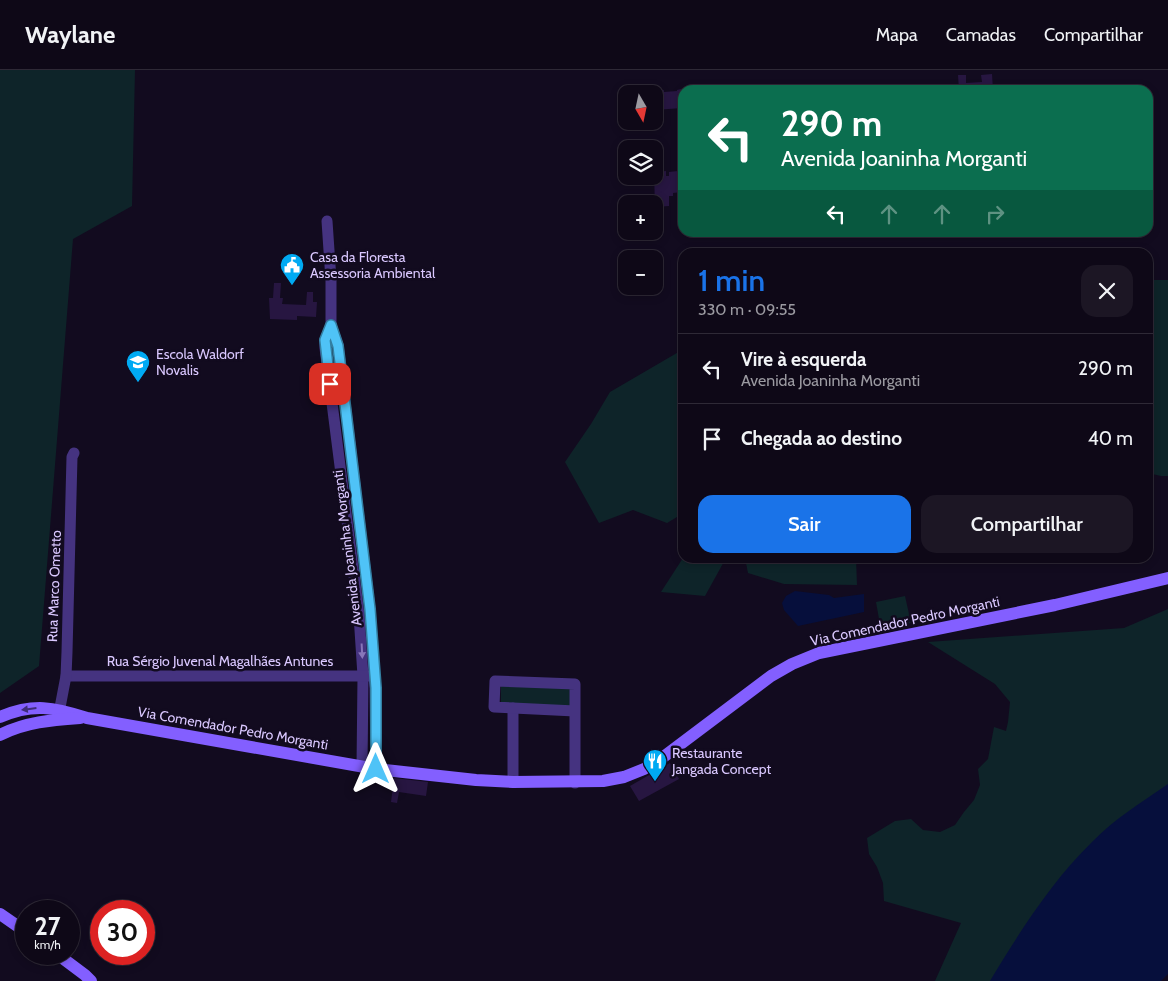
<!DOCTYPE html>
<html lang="pt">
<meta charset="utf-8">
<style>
body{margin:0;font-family:Cabin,sans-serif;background:#1c1624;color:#f1f3f6;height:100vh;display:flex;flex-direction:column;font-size:19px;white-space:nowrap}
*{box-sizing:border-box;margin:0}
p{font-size:16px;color:#9b9aa1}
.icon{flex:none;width:28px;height:28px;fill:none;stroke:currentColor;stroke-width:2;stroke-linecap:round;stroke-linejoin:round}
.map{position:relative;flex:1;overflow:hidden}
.side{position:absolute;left:678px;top:178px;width:475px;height:315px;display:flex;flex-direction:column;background:#0e0817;border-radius:15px;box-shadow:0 2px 8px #0003,0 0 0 1px #2e2936}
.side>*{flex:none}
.guide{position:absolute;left:678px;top:15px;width:475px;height:152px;border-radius:15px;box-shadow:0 2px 8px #0003,0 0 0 1px #2e2936;background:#0b6e4f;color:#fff;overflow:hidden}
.needle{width:32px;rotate:171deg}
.controls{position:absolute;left:618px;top:15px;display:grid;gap:10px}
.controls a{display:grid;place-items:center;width:45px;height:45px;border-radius:10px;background:#0e0817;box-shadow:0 2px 8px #0003,0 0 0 1px #2e2936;font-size:25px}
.speed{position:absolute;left:15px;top:830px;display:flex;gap:10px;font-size:25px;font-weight:700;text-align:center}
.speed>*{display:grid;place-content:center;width:65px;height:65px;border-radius:50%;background:#0e0817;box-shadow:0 2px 8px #0003,0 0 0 1px #2e2936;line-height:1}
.speed small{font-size:12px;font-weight:400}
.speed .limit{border:8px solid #d22;background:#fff;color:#111}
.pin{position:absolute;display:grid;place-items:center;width:42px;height:42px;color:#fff;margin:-21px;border-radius:10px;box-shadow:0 2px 8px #0006}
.me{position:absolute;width:55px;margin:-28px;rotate:0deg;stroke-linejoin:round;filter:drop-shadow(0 0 4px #0008)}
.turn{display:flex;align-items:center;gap:18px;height:105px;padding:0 20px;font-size:22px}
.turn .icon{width:65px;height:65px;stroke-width:2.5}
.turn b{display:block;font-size:35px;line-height:42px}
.lanes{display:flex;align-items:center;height:48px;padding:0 20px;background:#0003;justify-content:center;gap:25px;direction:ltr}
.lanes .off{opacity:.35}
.round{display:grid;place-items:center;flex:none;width:52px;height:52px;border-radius:15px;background:#1c1624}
.overview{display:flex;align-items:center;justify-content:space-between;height:85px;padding:0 20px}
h1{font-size:30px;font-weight:600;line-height:38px;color:#1a73e8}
.action{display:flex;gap:10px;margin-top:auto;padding:10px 20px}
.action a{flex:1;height:58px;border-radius:15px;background:#1a73e8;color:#fff;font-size:20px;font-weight:600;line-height:58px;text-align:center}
.action a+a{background:#1c1624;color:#f1f3f6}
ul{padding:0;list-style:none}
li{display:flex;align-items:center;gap:15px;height:70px;padding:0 20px;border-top:1px solid #2e2936}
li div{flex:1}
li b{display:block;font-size:19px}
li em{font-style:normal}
header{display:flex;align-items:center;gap:30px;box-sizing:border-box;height:70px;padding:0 25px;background:#0e0817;border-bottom:1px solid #2e2936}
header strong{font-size:24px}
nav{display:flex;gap:28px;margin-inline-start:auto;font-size:18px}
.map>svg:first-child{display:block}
.green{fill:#0e2429}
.water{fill:#060f3c}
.building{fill:#271641}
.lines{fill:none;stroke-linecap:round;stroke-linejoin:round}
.street{stroke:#453380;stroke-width:11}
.secondary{stroke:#835fff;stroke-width:12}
.oneway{fill:#8876b9}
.oneway2{fill:#3f2d79}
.route-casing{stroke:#337fa1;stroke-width:12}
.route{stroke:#4fc3f7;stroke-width:9}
.labels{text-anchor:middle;stroke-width:5;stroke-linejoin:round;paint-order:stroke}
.poi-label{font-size:14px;fill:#dac8ff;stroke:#120b1f;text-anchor:start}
.street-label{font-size:14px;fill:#dac8ff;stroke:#120b1f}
</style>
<header>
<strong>Waylane</strong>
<nav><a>Mapa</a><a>Camadas</a><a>Compartilhar</a></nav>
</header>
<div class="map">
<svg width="1168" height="911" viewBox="0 0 1168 911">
<rect width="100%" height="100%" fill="#120b1f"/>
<g class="green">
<polygon points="0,0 135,0 132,136 73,169 39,596 0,623"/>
<polygon points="1148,210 1168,210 1168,406 1161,406 1148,403 1148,309 1154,308 1148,308"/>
<polygon points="682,280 682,444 667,453 633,440 599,453 565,392 591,354 610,322"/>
<polygon points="683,488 726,488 705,526 661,522"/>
<polygon points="745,488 856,488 857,515 784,514 748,503"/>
<polygon points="905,526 911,553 881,560 876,532"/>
<polygon points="1168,539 1168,724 997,911 935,911 961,853 884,831 883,813 877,797 869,784 867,768 895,751 911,749 923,760 940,762 955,755 964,742 974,730 980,715 978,699 988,689 994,657 1006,661 1008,652 1010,632 995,614 928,572 1124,558"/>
<polygon points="501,614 572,617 571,638 501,634"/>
</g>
<g class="water">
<polygon points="795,521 829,525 834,528 864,524 864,542 798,556 784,540 782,533 786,526"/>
<path d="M1168 714V904L1161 911H990C1019 863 1051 812 1092 772 1114 749 1142 732 1168 714Z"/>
</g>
<g class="building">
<polygon points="992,4 993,20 959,20 958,5 966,5 966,13 982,12 981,5"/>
<polygon points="654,19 656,19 656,21 664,20 664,22 677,21 677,20 681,19 682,38 655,40"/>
<polygon points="666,101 666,106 669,106 669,102 678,101 682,103 682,122 673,123 673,126 669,126 669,136 655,137 654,102"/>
<polygon points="274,213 281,213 280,228 283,228 282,234 306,235 307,222 313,222 313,232 317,232 316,247 297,246 297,250 270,249 269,228 273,228"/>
<polygon points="670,693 679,709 639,731 630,716"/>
<polygon points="394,708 428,712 426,726 399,722 397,733 391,732"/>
</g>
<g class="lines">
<g class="street">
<polyline points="327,151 331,210 331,255 338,275 370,539 375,618 376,699"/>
<polyline points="331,255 325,270 325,278 359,545 363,606 362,697"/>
<polyline points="66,606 369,606"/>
<polyline points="513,638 513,712"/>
<polyline points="575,641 494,637 495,611 575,614 575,713"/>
<polyline points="58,648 66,606 67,582 72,387 74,383"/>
</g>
<g class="secondary">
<path d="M0 647C33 633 54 637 87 648L376 699 476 710 513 712 603 711 624 707 644 699 662 688 771 606 792 594 819 583 1055 535 1168 508"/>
<path d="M0 665C25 652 52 650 80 648"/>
<polyline points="0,844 26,862"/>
<polyline points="57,884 85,905 91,911"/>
</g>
</g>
<defs><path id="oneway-solid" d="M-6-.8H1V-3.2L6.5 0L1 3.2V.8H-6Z" transform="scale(1.25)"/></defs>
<use class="oneway" href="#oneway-solid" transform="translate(362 581) rotate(87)"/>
<use class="oneway2" href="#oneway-solid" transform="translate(29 639) rotate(173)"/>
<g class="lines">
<g class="route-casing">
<polyline id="route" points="330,314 325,270 331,255 338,276 370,539 376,618 376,699"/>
</g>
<use href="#route" class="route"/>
</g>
<defs>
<g id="civic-pin" transform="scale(1.25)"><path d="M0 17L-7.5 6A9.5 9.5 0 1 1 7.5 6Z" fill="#00aaf3" stroke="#120b1f"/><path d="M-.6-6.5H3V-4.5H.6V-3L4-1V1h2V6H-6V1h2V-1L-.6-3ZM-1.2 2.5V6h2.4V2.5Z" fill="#fff"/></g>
<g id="school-pin" transform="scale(1.25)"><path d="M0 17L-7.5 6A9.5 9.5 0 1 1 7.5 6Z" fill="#00aaf3" stroke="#120b1f"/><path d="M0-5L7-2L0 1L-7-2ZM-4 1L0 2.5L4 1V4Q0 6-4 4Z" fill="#fff"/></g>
<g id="restaurant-pin" transform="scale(1.25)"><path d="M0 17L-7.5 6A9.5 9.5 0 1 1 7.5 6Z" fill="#00aaf3" stroke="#120b1f"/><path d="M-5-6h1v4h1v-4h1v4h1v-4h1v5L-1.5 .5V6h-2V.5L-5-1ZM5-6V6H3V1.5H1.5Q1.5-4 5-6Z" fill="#fff"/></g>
</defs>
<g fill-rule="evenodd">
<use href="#civic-pin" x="292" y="195"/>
<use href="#school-pin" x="138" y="292"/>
<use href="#restaurant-pin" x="655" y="691"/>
</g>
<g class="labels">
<g class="poi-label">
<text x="310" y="192">Casa da Floresta<tspan x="310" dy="16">Assessoria Ambiental</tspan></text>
<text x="156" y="289">Escola Waldorf<tspan x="156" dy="16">Novalis</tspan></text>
<text x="672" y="688">Restaurante<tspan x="672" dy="16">Jangada Concept</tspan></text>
</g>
<g class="street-label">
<text transform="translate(347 478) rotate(-97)" y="5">Avenida Joaninha Morganti</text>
<text transform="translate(54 516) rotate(-88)" y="5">Rua Marco Ometto</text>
<text transform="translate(905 551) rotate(-12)" y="5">Via Comendador Pedro Morganti</text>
<text x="220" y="596">Rua Sérgio Juvenal Magalhães Antunes</text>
<text transform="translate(233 658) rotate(10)" y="5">Via Comendador Pedro Morganti</text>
</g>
</g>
</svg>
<div class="controls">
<a><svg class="needle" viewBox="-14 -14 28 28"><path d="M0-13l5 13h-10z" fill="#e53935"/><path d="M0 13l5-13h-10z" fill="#9b9aa1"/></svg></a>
<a><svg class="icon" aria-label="layers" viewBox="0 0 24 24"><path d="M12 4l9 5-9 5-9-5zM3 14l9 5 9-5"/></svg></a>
<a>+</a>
<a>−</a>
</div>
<div class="speed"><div>27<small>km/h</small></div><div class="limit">30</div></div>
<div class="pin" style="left:330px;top:314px;background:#d93025"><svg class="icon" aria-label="arrive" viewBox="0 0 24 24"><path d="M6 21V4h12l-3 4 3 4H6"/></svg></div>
<svg class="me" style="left:376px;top:699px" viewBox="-20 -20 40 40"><path d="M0-17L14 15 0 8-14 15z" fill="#4fc3f7" stroke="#fff" stroke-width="4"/></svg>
<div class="guide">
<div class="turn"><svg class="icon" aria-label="left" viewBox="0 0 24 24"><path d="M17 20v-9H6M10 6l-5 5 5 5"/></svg><div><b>290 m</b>Avenida Joaninha Morganti</div></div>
<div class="lanes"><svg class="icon" aria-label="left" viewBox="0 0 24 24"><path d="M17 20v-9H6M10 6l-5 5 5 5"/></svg><svg class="icon off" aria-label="ahead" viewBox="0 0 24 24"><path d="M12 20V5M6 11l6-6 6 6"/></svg><svg class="icon off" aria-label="ahead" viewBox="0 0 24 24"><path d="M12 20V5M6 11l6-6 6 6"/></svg><svg class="icon off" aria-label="right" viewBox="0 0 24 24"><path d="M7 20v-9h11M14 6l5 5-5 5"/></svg></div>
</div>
<section class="side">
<div class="overview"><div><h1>1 min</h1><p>330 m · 09:55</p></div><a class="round"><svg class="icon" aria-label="close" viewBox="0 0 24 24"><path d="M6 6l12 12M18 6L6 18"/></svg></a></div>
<ul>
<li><svg class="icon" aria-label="left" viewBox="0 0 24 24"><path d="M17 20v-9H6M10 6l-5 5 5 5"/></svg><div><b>Vire à esquerda</b><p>Avenida Joaninha Morganti</p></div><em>290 m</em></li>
<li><svg class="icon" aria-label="arrive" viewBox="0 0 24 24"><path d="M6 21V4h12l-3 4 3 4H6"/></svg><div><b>Chegada ao destino</b></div><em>40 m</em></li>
</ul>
<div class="action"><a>Sair</a><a>Compartilhar</a></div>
</section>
</div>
